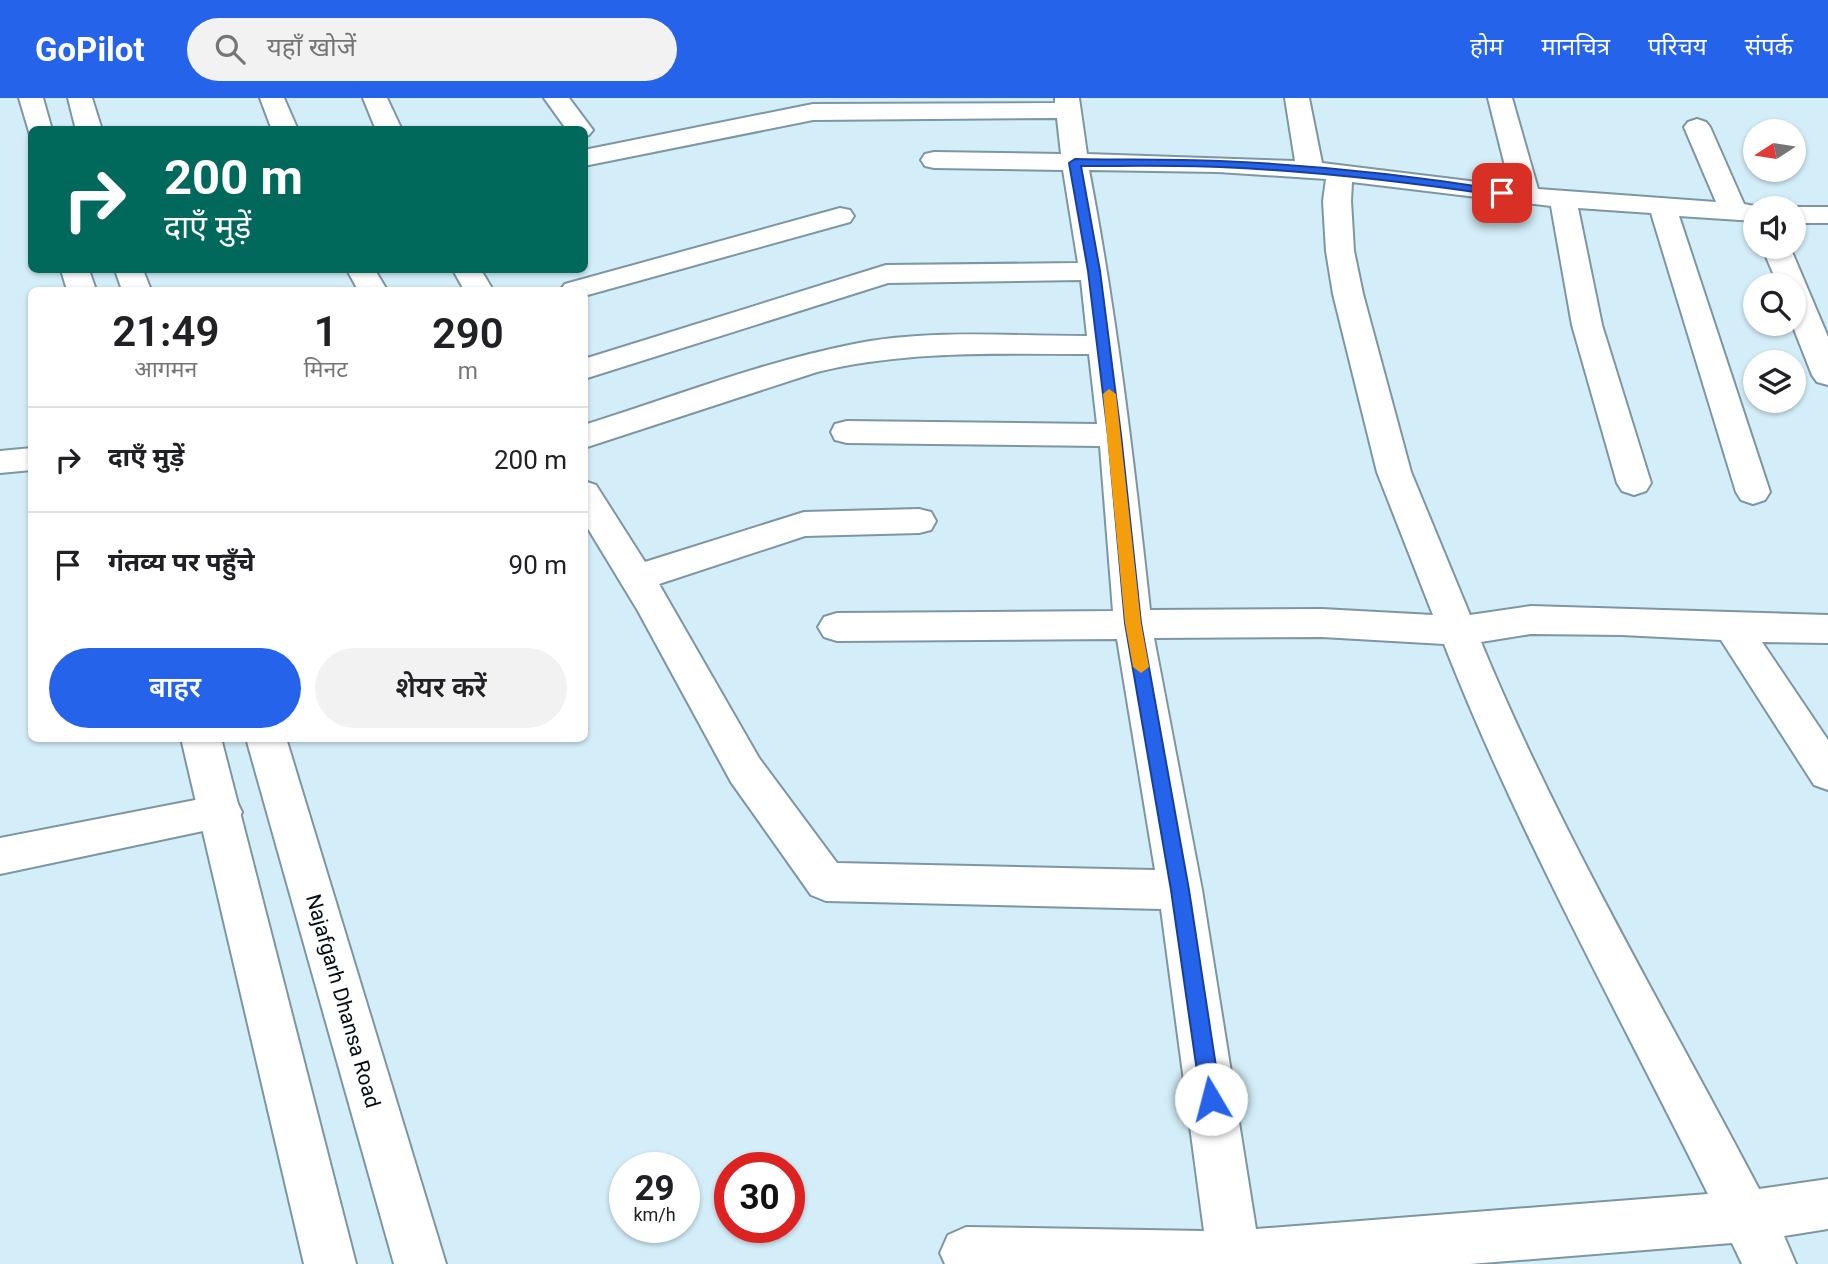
<!DOCTYPE html>
<html lang="hi">
<meta charset="utf-8">
<style>
body{margin:0;font-family:Roboto,"Noto Sans Devanagari",sans-serif;background:#f2f2f2;color:#202124;height:100vh;display:flex;flex-direction:column;font-size:26px;white-space:nowrap}
*{box-sizing:border-box;margin:0}
p{font-size:23px;color:#757577}
.icon{flex:none;width:38px;height:38px;fill:none;stroke:currentColor;stroke-width:2;stroke-linecap:round;stroke-linejoin:round}
.map{position:relative;flex:1;overflow:hidden}
.sheet{position:absolute;left:28px;top:189px;width:560px;height:455px;display:flex;flex-direction:column;background:#fff;border-radius:10px;box-shadow:0 2px 5px #0004}
.sheet>*{flex:none}
.banner{position:absolute;left:28px;top:28px;width:560px;height:147px;border-radius:10px;box-shadow:0 2px 5px #0004;background:#00695c;color:#fff;overflow:hidden}
.needle{width:46px;rotate:258deg}
.buttons{position:absolute;left:1743px;top:21px;display:grid;gap:14px}
.buttons a{display:grid;place-items:center;width:63px;height:63px;border-radius:50%;background:#fff;box-shadow:0 2px 5px #0004;font-size:35px}
.speed{position:absolute;left:609px;top:1054px;display:flex;gap:14px;font-size:35px;font-weight:700;text-align:center}
.speed>*{display:grid;place-content:center;width:91px;height:91px;border-radius:50%;background:#fff;box-shadow:0 2px 5px #0004;line-height:1}
.speed small{font-size:18px;font-weight:400}
.speed .limit{border:10px solid #d22;background:#fff;color:#111}
.pin{position:absolute;display:grid;place-items:center;width:60px;height:60px;color:#fff;margin:-30px;border-radius:14px;box-shadow:0 4px 10px #0006}
.me{position:absolute;width:77px;margin:-38px;rotate:352deg;stroke-linejoin:round;filter:drop-shadow(0 0 5px #0008)}
.turn{display:flex;align-items:center;gap:24px;height:147px;padding:0 21px;font-size:32px}
.turn .icon{width:91px;height:91px;stroke-width:2.5}
.turn b{display:block;font-size:49px;line-height:60px}
.eta{display:flex;justify-content:space-evenly;align-items:center;height:119px;text-align:center}
.eta b{font-size:42px;font-weight:600;line-height:49px}
.primary-button{display:flex;gap:14px;margin-top:auto;padding:14px 21px}
.primary-button a{flex:1;height:80px;border-radius:42px;background:#2563eb;color:#fff;font-size:28px;font-weight:600;line-height:80px;text-align:center}
.primary-button a+a{background:#f2f2f2;color:#202124}
ul{padding:0;list-style:none}
li{display:flex;align-items:center;gap:21px;height:105px;padding:0 21px;border-top:2px solid #e0e0e0}
li div{flex:1}
li b{display:block;font-size:26px}
li em{font-style:normal}
header{display:flex;align-items:center;gap:42px;box-sizing:border-box;height:98px;padding:0 35px;background:#2563eb;color:#fff}
header strong{font-size:33px}
nav{display:flex;gap:38px;margin-inline-start:auto;font-size:24px}
.search{width:490px;height:63px;background:#f2f2f2;display:flex;align-items:center;gap:18px;box-sizing:border-box;padding:0 24px;border-radius:38px;color:#757577;font-size:26px}
.map>svg:first-child{display:block}
.lines{fill:none;stroke-linecap:round;stroke-linejoin:round}
.minor-casing{stroke:#7d96a1;stroke-width:4}
.secondary-casing{stroke:#7d96a1;stroke-width:4}
.minor{fill:#fff;fill-rule:evenodd}
.secondary{fill:#fff;fill-rule:evenodd}
.route{fill:#2563eb;stroke:#184099;stroke-width:2}
.slow{fill:#f59e0b}
.labels{text-anchor:middle;stroke-width:5;stroke-linejoin:round;paint-order:stroke}
.street-label{font-size:21px;fill:#060f13;stroke:#fff}
</style>
<header>
<strong>GoPilot</strong>
<div class="search"><svg class="icon" aria-label="search" viewBox="0 0 24 24"><circle cx="10" cy="10" r="6"/><path d="M15 15l6 6"/></svg>यहाँ खोजें</div>
<nav><a>होम</a><a>मानचित्र</a><a>परिचय</a><a>संपर्क</a></nav>
</header>
<div class="map">
<svg width="1828" height="1166" viewBox="0 0 1828 1166">
<rect width="100%" height="100%" fill="#d3eef9"/>
<g class="lines">
<g class="minor-casing">
<g id="minor">
<polygon points="260,0 284,0 298,32 272,32"/>
<polygon points="363,0 387,0 402,32 376,32"/>
<polygon points="544,0 569,0 593,32 589,37 584,39 584,32 567,32"/>
<path d="M1055 0H1079L1087 56 1295 63 1285 0H1309L1322 65 1510 88 1488 0H1512L1538 91 1716 104 1684 29 1688 24 1697 21 1706 24 1710 29 1744 106 1765 110H1755V123L1679 118 1770 394 1765 402 1753 406 1741 402 1736 394 1651 115 1578 110 1602 227 1651 385 1646 393 1634 397 1622 393 1617 385 1572 227 1551 108 1352 84 1351 103 1354 153 1363 196 1411 374 1470 517 1531 508 1828 517V545L1762 544 1828 642V692L1814 687 1721 542 1622 537 1531 536 1481 544C1559 733 1664 910 1759 1091L1828 1081V1131L1784 1138 1796 1166H1742L1732 1145 1470 1166H945L940 1155 948 1137 966 1129 1204 1133 1161 811 826 803 811 797 731 684 638 513 584 424V383L596 387 645 464 804 414 919 411 931 414 936 423 931 432 919 435 805 438 659 486 759 660 837 765 1155 772 1117 541 837 543 824 539 818 529 824 519 837 515 1113 513 1100 348 847 345 835 342 831 334 835 326 847 323 1097 326 1089 256C998 256 907 252 817 274L584 350V327C673 299 762 264 854 246 930 231 1010 238 1087 238L1081 182 888 185 584 281V261L886 167 1078 165 1063 72 934 70 925 68 921 62 925 56 934 54 1061 56 1057 20 813 22 584 68V52L813 6 1055 5ZM1089 72 1218 74 1326 81 1323 103 1326 153 1333 196 1377 374 1433 517 1322 511 1150 512C1134 365 1117 218 1089 72ZM1322 539 1444 546C1518 735 1618 914 1708 1096L1256 1131 1202 792 1154 540Z"/>
<polygon points="1794,109 1828,109 1828,125 1794,125 1794,110 1788,110"/>
<polygon points="840,110 850,112 854,118 850,124 584,198 584,192 560,192 565,186"/>
<polygon points="1762,149 1790,149 1828,239 1828,287 1817,284 1812,277 1792,226 1794,187 1778,187"/>
<polygon points="347,172 375,172 387,192 358,192"/>
<polygon points="453,172 481,172 493,192 464,192"/>
<polygon points="32,350 32,372 0,375 0,353"/>
<polygon points="221,697 236,702 242,714 236,726 0,776 0,740"/>
</g>
</g>
<g class="secondary-casing">
<g id="secondary">
<polygon points="19,0 43,0 52,32 32,32 30,37"/>
<polygon points="68,0 92,0 102,32 76,32"/>
<polygon points="61,172 89,172 96,192 67,192"/>
<polygon points="115,172 143,172 151,192 122,192"/>
<polygon points="181,640 221,640 356,1166 304,1166"/>
<polygon points="246,640 286,640 446,1166 394,1166"/>
</g>
</g>
<use href="#minor" class="minor"/>
<use href="#secondary" class="secondary"/>
</g>
<path class="route" d="M1075 61C1123 62 1171 61 1220 63 1314 67 1409 77 1502 92L1508 95 1502 98C1409 84 1314 73 1220 69 1174 67 1127 68 1081 68L1100 173 1121 337 1141 525 1189 792 1221 1001 1218 1008 1211 1011 1204 1008 1201 1001 1171 792 1125 525 1108 337 1088 173 1069 65Z"/>
<polygon class="slow" points="1109,291 1116,296 1141,525 1149,569 1141,575 1133,569 1125,525 1103,296"/>
<g class="labels">
<g class="street-label">
<text transform="translate(343 903) rotate(74)" y="7">Najafgarh Dhansa Road</text>
</g>
</g>
</svg>
<div class="buttons">
<a><svg class="needle" viewBox="-14 -14 28 28"><path d="M0-13l5 13h-10z" fill="#e53935"/><path d="M0 13l5-13h-10z" fill="#757577"/></svg></a>
<a><svg class="icon" aria-label="sound" viewBox="0 0 24 24"><path d="M4 9h4l5-4v14l-5-4H4zM17 9q2 3 0 6"/></svg></a>
<a><svg class="icon" aria-label="search" viewBox="0 0 24 24"><circle cx="10" cy="10" r="6"/><path d="M15 15l6 6"/></svg></a>
<a><svg class="icon" aria-label="layers" viewBox="0 0 24 24"><path d="M12 4l9 5-9 5-9-5zM3 14l9 5 9-5"/></svg></a>
</div>
<div class="speed"><div>29<small>km/h</small></div><div class="limit">30</div></div>
<div class="pin" style="left:1502px;top:95px;background:#d93025"><svg class="icon" aria-label="arrive" viewBox="0 0 24 24"><path d="M6 21V4h12l-3 4 3 4H6"/></svg></div>
<svg class="me" style="left:1211px;top:1001px" viewBox="-20 -20 40 40"><circle r="19" fill="#fff"/><path d="M0-13L10 11 0 6-10 11z" fill="#2563eb"/></svg>
<div class="banner">
<div class="turn"><svg class="icon" aria-label="right" viewBox="0 0 24 24"><path d="M7 20v-9h11M14 6l5 5-5 5"/></svg><div><b>200 m</b>दाएँ मुड़ें</div></div>
</div>
<section class="sheet">
<div class="eta">
<div><b>21:49</b><p>आगमन</p></div>
<div><b>1</b><p>मिनट</p></div>
<div><b>290</b><p>m</p></div>
</div>
<ul>
<li><svg class="icon" aria-label="right" viewBox="0 0 24 24"><path d="M7 20v-9h11M14 6l5 5-5 5"/></svg><div><b>दाएँ मुड़ें</b></div><em>200 m</em></li>
<li><svg class="icon" aria-label="arrive" viewBox="0 0 24 24"><path d="M6 21V4h12l-3 4 3 4H6"/></svg><div><b>गंतव्य पर पहुँचे</b></div><em>90 m</em></li>
</ul>
<div class="primary-button"><a>बाहर</a><a>शेयर करें</a></div>
</section>
</div>
